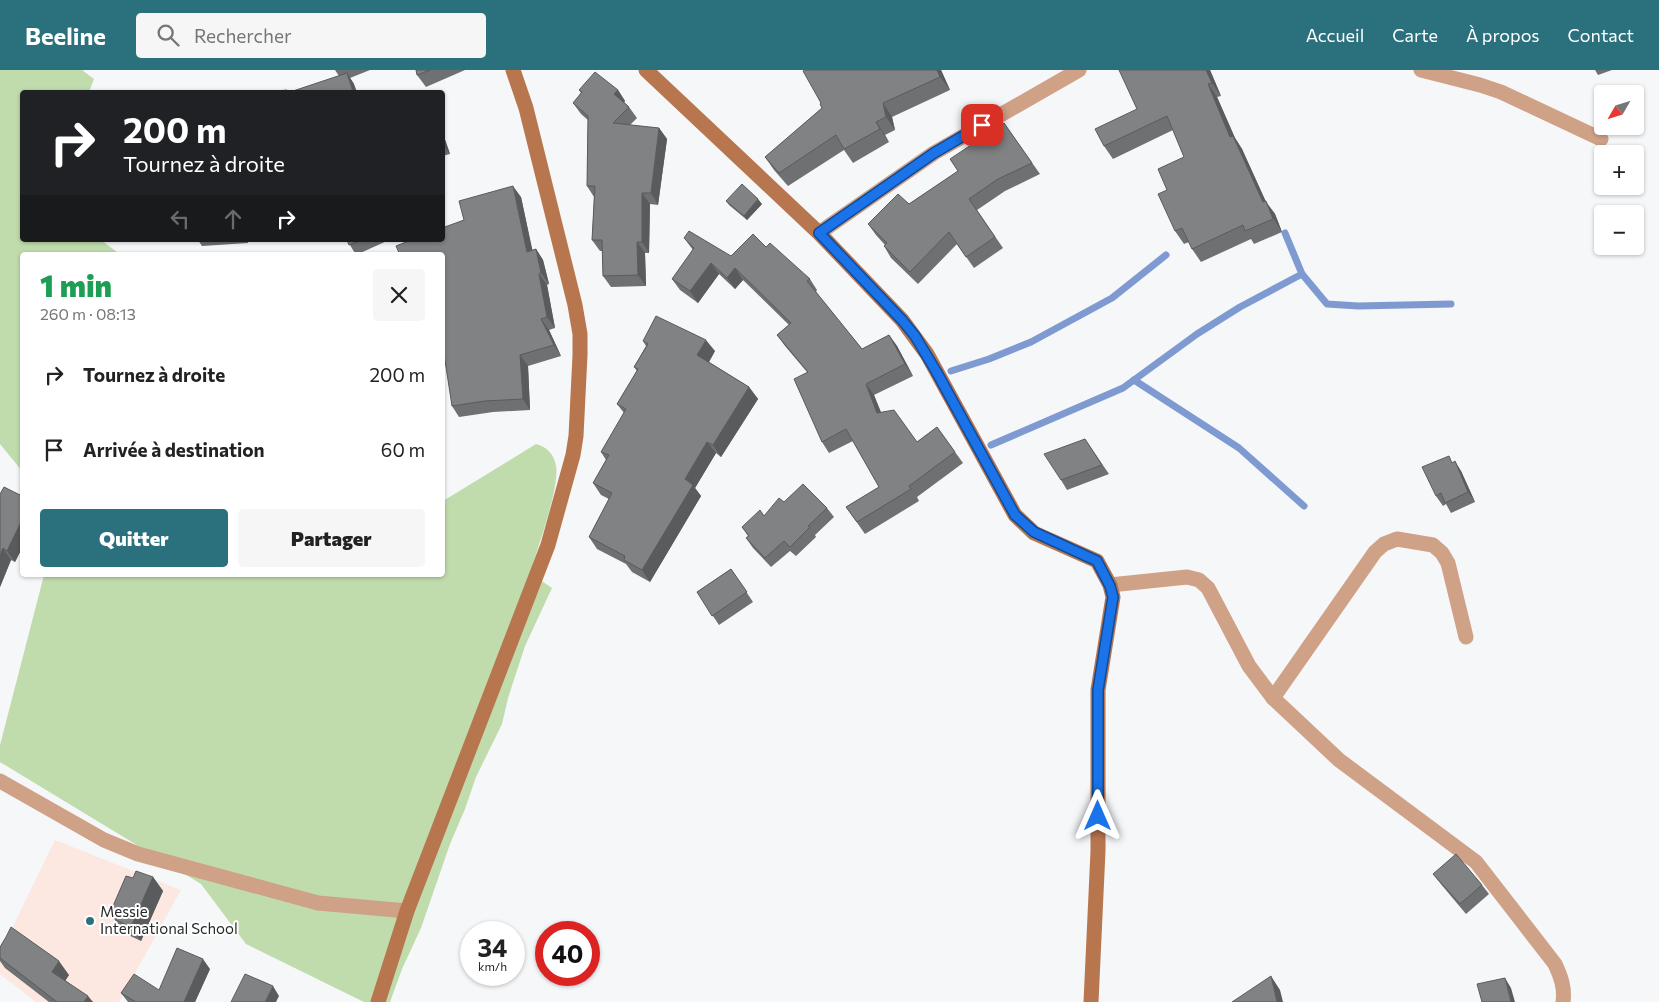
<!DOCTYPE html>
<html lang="fr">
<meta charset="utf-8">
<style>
body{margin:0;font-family:Commissioner,sans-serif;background:#f6f6f6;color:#222;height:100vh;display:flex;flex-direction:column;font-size:19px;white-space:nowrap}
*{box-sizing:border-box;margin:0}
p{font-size:16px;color:#767676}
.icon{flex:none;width:28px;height:28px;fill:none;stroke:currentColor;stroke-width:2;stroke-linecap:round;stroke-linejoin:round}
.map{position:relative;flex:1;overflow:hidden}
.sheet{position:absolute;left:20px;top:182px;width:425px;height:325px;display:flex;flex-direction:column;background:#fff;border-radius:5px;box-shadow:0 1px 4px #0004}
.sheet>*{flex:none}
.top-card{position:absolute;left:20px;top:20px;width:425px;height:152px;border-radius:5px;box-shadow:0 1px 4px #0004;background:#202124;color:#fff;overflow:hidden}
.needle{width:32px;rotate:231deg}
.buttons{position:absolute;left:1594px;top:15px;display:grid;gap:10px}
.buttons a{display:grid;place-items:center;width:50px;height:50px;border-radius:5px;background:#fff;box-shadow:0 1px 4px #0004;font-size:25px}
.speed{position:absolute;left:460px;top:851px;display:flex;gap:10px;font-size:25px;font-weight:700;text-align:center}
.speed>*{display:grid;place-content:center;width:65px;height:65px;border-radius:50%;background:#fff;box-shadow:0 1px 4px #0004;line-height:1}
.speed small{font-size:12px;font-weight:400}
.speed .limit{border:8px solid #d22;background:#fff;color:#111}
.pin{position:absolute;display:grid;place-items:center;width:42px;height:42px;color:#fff;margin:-21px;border-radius:10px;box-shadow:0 2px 8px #0006}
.me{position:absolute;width:55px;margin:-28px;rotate:0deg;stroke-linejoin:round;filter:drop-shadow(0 0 4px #0008)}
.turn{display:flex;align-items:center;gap:18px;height:105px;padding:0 20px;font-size:22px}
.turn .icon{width:65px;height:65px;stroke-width:2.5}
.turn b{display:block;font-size:35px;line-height:42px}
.lanes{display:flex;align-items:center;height:48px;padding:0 20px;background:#0003;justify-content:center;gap:25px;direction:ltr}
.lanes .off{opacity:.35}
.round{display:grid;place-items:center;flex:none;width:52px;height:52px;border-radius:5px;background:#f6f6f6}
.overview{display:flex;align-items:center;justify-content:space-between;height:85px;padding:0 20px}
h1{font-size:30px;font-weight:800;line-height:38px;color:#1e9e55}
.button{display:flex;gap:10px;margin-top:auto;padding:10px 20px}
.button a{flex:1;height:58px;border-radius:5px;background:#2a717d;color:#fff;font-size:20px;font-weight:800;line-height:58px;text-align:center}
.button a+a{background:#f6f6f6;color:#222}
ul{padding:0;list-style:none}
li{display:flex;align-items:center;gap:15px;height:75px;padding:0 20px}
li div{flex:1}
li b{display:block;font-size:19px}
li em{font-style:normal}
header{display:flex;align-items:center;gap:30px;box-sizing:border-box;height:70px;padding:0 25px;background:#2a717d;color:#fff}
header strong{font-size:24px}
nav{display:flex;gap:28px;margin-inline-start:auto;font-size:18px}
.search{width:350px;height:45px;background:#f6f6f6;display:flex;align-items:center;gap:12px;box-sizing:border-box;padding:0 18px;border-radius:5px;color:#767676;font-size:19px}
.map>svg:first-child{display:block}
.education{fill:#fce8e1}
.green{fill:#c1dcac}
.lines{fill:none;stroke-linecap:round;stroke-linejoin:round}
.stream{stroke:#7e9ad0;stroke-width:7}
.street{stroke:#cfa187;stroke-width:15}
.secondary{stroke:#b8764f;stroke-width:15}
.wall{fill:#6e7072}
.shaded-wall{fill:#5a5b5c}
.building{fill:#808284;stroke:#5a5b5c}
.route-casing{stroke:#114b97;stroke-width:12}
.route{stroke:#1a73e8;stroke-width:9}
.poi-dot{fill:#2a717d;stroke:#fff;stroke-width:2}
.labels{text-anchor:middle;stroke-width:4;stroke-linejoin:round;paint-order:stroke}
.poi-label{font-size:15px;fill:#282929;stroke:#fff;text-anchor:start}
</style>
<header>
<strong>Beeline</strong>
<div class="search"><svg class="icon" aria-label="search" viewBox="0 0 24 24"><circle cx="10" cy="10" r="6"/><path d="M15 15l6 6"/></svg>Rechercher</div>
<nav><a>Accueil</a><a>Carte</a><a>À propos</a><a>Contact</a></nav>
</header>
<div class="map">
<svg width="1659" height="932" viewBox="0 0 1659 932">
<rect width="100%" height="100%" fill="#f5f7f9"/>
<polygon class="education" points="55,770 181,820 119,932 36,932 0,904 0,883"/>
<g class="green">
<polygon points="0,0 82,0 94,9 89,22 22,22 22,170 101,170 121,185 22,185 22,401 0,374"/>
<path d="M536 374C547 377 554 384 556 396 560 417 537 480 530 503L552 518 525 576 508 628 502 654 476 707 465 739 450 774 421 858 402 899 390 932H364L246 874 201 814 0 692V675L44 505H442L443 431Z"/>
</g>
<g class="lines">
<g class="stream">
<polyline points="1285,163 1302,204 1327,234 1358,236 1451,234"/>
<polyline points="951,301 989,289 1031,272 1112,228 1166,185"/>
<polyline points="1134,310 1239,378 1304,436"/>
<polyline points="991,375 1123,318 1197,264 1240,237 1302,204"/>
</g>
<g class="street">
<polyline points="1421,0 1480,15 1501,22 1601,69"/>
<polyline points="819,163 934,83 1079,0"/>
<path d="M1110 515 1187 507 1199 510 1208 518 1249 596 1273 628 1339 690 1476 792 1555 894C1561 907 1565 918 1563 932"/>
<polyline points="1273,628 1375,482 1384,474 1397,469 1433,475 1442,483 1448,493 1466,567"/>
<polyline points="0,711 104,770 138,784 318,833 407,841"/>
</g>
<g class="secondary">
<polyline points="646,0 819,163 902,250 927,284 1015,445 1034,463 1097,491 1110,515 1113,527 1098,620 1098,781 1091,932"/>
<polyline points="378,932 407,841 548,475 573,385 576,366 580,285 580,264 575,235 526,38 513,0"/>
</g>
</g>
<g class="wall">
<polygon points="335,0 370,0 350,8 354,14 339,6"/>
<polygon points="416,0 465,0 426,17 417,5"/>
<polygon points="805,0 941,0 950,20 892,47 895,60 885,65 889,72 853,93 844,80 788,116 774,100 765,87 822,38 821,33"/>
<polygon points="1210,0 1221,26 1217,27 1235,68 1242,79 1266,132 1275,144 1282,162 1254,174 1251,169 1201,192 1192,179 1189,172 1184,174 1175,161 1167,120 1184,87 1173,60 1113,89 1104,76 1137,39"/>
<polygon points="1595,0 1612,0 1598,5"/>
<polygon points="579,20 618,20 625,31 624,32 629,37 637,48 630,55 659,58 667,69 658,135 650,134 649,183 645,183 646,216 611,217 603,206 602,181 600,181 592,170 594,127 587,116 588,50 581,44 573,33 581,23"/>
<polygon points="1004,53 1040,104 1005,121 977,140 1003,178 974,198 957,174 918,214 891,188 884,176 885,175 876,165 868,154 909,134 958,101"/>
<polygon points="442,61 450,84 442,86"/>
<polygon points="521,127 532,180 536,179 543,190 549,214 547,215 555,258 549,260 561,286 528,296 530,340 493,342 459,347 452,336 445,285 442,286 442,170"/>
<polygon points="726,131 762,134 747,150 729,135"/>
<polygon points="684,168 731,186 766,177 810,209 817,220 816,222 862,279 889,265 897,276 913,306 874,325 881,342 917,372 937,357 963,393 917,427 919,431 865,464 846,437 879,417 853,371 829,383 822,372 807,302 785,276 777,265 789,255 743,210 735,219 719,204 698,233 680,220 672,209 693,180"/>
<polygon points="198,170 248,170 248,173 202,176"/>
<polygon points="347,170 389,170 356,185"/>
<polygon points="643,271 715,281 709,292 749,317 758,329 721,387 716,383 695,418 701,426 650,512 632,502 626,494 597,479 589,467 609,429 601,425 593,413 606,390 601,382 624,343 617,334 637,301 634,297 646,276"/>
<polygon points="1085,369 1109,404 1067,420 1061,410"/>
<polygon points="1453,392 1461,401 1475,432 1451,443 1446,434 1443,436 1436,426"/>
<polygon points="0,424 22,426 22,478 15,492 11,490 0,517"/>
<polygon points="784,432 827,438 834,447 815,465 816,467 796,486 790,481 771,497 753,478 746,468 748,466 742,457 764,446"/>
<polygon points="731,499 753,532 719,555 697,522"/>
<polygon points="1433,804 1482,815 1489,824 1466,844 1440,813"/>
<polygon points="153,807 163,821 141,871 126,864 122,858 120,857 110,843 133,808"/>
<polygon points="0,877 69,905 65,910 93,932 49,932 5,898 0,891"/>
<polygon points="210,899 195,932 128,932 121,923 159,920"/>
</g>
<g class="shaded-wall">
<polygon points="937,0 941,0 950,20 940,7"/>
<polygon points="1206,0 1210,0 1221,26 1212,13"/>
<polygon points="347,3 354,14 357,22 353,22"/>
<polygon points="1208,14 1217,27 1235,68 1242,79 1266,132 1275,144 1282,162 1263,132 1230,67"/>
<polygon points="618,20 625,31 622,35 614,24"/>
<polygon points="883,33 892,47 895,60 886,47"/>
<polygon points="876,52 885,65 889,72 880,59"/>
<polygon points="659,58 667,69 658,135 651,123"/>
<polygon points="442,61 450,84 442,74"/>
<polygon points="513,116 521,127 535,192 527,182"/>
<polygon points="642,123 650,134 649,183 642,172"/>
<polygon points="758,129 762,134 747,150 744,146"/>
<polygon points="637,172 645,183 646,216 638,205"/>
<polygon points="536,179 543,190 549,214 541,203"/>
<polygon points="711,193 719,204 698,233 690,221"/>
<polygon points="735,198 743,210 735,219 727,208"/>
<polygon points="539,204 547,215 555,258 547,247"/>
<polygon points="541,249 549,260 561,286 554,275"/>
<polygon points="889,265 897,276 913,306 905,294"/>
<polygon points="706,270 715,281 706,297 697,285"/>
<polygon points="520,285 528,296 530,340 523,329"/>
<polygon points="866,314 874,325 885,354 877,343"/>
<polygon points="749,317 758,329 721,387 713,375"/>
<polygon points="707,372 716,383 695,418 701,426 650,512 642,500 685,409"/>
<polygon points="1455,391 1461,401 1475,432 1468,422"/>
<polygon points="22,450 22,478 15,492 7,481"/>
<polygon points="3,478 11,490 0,517 0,486"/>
<polygon points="153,807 163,821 141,871 131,857"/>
<polygon points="203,889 210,899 195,932 184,932"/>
<polygon points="59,891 69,905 62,916 52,902"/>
<polygon points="1271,906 1280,920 1283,932 1277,932"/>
<polygon points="1505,908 1511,918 1515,932 1511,932"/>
<polygon points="273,916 279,926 276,932 265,932"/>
<polygon points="88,926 93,932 84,932"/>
</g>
<g class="building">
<polygon points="416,0 430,0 417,5"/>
<polygon points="805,0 937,0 940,7 883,33 886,47 876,52 880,59 844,79 836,65 779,103 765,87 822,38 820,34 821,33 803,1"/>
<polygon points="1119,0 1206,0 1212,13 1208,14 1230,67 1233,66 1263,132 1266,131 1273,149 1245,161 1243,155 1192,179 1182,158 1175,161 1158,124 1167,120 1158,99 1184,87 1167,46 1104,76 1095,59 1137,39"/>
<polygon points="595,2 618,20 614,24 629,37 613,53 659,58 651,123 642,123 642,172 637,172 638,205 603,206 602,170 592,170 595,116 587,116 588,46 573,33 582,22 579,20"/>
<polygon points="347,3 353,22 290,22"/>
<polygon points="287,20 287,22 268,22"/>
<polygon points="1004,53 1032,93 998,109 969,129 995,167 966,187 949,162 910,202 884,176 887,173 868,154 898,124 909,134 958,101 950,89"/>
<polygon points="742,114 758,129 744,146 726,131"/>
<polygon points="513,116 527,182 536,179 541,203 539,204 547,247 541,249 554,275 520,285 523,329 485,331 452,336 442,271 442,185 400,185 396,176 411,170 442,170 442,158 464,150 459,131"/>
<polygon points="689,161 731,186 753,164 766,177 770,173 810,209 807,211 862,279 889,265 905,294 866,314 877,343 894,340 917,372 937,357 955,382 909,416 911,419 857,452 846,437 879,417 846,359 822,372 794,309 808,302 777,265 791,253 735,198 727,208 711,193 690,221 672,209 694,178 684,168"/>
<polygon points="347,170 361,170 349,175"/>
<polygon points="656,246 706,270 697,285 749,317 713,375 707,372 685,409 693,415 642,500 624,490 625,486 589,467 612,423 593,413 609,385 601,382 626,339 617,334 638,299 634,297 648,274 643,271"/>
<polygon points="1085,369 1102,395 1061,410 1044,384"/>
<polygon points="1449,386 1452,393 1455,391 1468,422 1445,433 1441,423 1436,426 1422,397"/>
<polygon points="803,414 827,438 808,456 810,457 790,477 784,471 765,488 746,468 749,466 742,457 760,440 764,446 779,428 784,432"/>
<polygon points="4,417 22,426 22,450 7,481 3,478 0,486 0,424"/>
<polygon points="731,499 747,522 712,546 697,522"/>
<polygon points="1456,784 1482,815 1460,834 1433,804"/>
<polygon points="136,801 153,807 131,857 116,850 118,847 110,843 126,806 133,808"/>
<polygon points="11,857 59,891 52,902 88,926 84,932 57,932 0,888 0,877 6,867"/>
<polygon points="177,878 203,889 184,932 136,932 121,923 134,904 159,920"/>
<polygon points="245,904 273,916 265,932 231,932"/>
<polygon points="1271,906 1277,932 1232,932"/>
<polygon points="1505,908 1511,932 1482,932 1477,914"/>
</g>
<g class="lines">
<g class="route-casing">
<polyline id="route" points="982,55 934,83 819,163 902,250 915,266 936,301 1015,445 1034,462 1097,491 1110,516 1113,527 1098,620 1098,746"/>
</g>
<use href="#route" class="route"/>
</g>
<circle class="poi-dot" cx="90" cy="851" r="5"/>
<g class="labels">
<g class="poi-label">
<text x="100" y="847">Messie<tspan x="100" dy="17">International School</tspan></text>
</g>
</g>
</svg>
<div class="buttons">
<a><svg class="needle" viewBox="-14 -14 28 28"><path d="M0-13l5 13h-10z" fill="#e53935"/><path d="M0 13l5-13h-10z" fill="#767676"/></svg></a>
<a>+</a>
<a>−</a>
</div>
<div class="speed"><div>34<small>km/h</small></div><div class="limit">40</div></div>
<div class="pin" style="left:982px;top:55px;background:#d93025"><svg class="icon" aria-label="arrive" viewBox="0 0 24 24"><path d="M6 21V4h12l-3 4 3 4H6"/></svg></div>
<svg class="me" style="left:1098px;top:746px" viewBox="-20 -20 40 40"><path d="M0-17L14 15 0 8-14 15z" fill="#1a73e8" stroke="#fff" stroke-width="4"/></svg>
<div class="top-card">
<div class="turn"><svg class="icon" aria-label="right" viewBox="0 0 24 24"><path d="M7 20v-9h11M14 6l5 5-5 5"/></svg><div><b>200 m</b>Tournez à droite</div></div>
<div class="lanes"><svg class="icon off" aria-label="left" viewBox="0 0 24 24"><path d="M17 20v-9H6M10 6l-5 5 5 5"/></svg><svg class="icon off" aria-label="ahead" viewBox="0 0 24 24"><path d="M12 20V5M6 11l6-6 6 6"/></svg><svg class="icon" aria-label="right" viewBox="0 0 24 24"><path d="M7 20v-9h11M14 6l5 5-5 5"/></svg></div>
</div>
<section class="sheet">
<div class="overview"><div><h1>1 min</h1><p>260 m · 08:13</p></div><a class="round"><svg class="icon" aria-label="close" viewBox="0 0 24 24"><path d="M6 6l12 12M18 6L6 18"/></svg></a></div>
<ul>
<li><svg class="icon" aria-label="right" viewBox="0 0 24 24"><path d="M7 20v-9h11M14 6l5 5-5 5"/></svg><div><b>Tournez à droite</b></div><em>200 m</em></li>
<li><svg class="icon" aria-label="arrive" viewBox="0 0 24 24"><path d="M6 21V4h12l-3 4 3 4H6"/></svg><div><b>Arrivée à destination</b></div><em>60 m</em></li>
</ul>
<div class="button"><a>Quitter</a><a>Partager</a></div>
</section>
</div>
